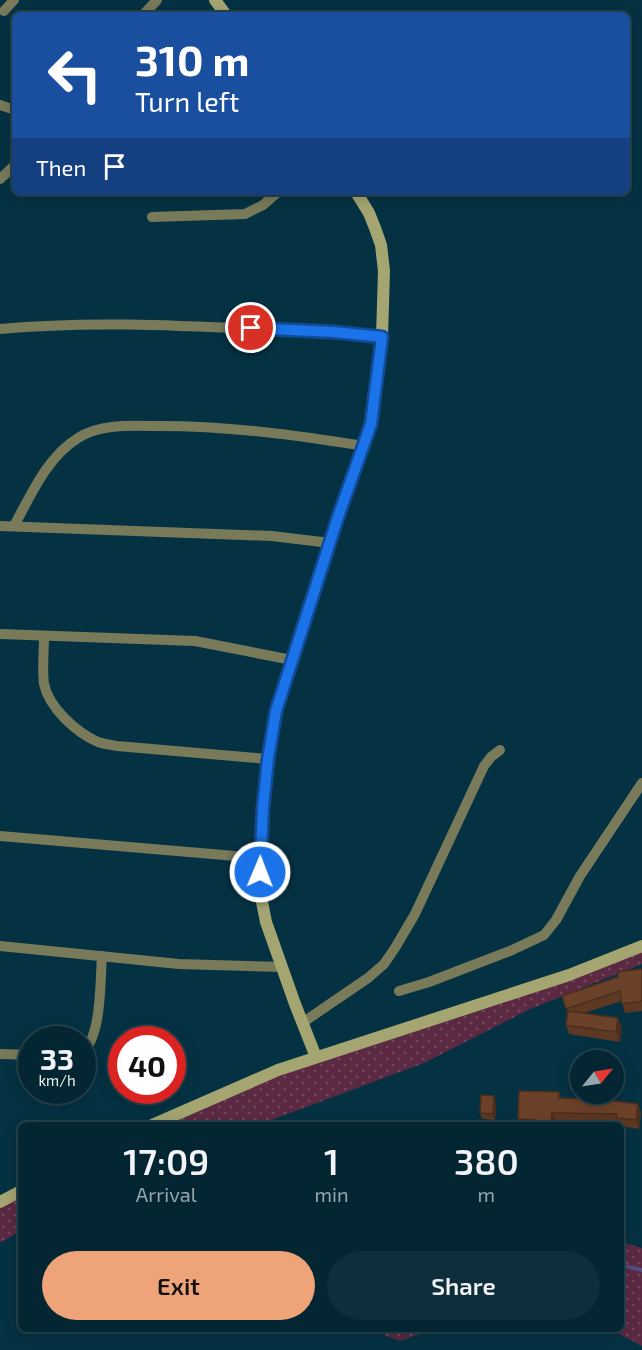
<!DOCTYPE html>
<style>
body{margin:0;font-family:"Exo 2",sans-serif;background:#0d2e3a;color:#f1f3f6;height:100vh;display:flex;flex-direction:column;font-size:22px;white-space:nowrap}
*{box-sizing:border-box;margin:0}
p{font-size:20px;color:#97a5ac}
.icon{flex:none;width:33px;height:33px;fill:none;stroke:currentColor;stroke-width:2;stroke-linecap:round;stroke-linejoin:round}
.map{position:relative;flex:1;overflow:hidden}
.sheet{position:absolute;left:18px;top:1122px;width:606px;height:210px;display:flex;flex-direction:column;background:#042632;border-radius:9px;box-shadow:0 3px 15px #0003,0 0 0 2px #25434d}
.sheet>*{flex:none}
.top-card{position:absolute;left:12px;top:12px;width:618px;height:183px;border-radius:9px;box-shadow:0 3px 15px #0003,0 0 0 2px #25434d;background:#1a4fa0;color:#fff;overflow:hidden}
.needle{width:39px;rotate:60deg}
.tools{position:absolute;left:570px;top:1050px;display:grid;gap:12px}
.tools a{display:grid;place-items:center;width:54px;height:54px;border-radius:50%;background:#042632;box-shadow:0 3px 15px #0003,0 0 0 2px #25434d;font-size:30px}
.speed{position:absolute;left:18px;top:1026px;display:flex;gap:12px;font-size:30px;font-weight:700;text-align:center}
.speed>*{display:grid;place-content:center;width:78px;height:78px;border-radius:50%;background:#042632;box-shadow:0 3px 15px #0003,0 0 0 2px #25434d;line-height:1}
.speed small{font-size:15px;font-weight:400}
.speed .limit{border:9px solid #d22;background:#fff;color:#111}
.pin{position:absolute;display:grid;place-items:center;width:51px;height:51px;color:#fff;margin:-26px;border:3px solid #fff;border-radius:50%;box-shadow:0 2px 6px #0007}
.me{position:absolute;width:66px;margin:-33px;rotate:1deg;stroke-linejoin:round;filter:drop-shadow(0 0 4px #0008)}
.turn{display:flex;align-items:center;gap:21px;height:126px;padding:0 24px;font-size:27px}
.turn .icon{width:78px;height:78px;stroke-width:2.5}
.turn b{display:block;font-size:42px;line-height:51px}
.then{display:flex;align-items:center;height:57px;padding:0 24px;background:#0003;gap:12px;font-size:22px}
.eta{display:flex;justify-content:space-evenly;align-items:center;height:102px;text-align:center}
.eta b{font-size:36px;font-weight:600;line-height:42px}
.button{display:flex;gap:12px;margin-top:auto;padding:12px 24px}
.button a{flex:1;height:69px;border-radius:36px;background:#efa378;color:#111;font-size:24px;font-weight:600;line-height:69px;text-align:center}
.button a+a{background:#0d2e3a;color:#f1f3f6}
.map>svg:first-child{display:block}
.grass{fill:url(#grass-dots)}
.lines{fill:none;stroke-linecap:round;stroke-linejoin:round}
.stream{stroke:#554d7b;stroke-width:4}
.street{stroke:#797a5a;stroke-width:10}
.secondary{stroke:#a4a571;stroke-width:12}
.wall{fill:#5d3823}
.shaded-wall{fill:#4c2e1d}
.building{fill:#6c4129;stroke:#4c2e1d;stroke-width:1.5}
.route-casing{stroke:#114b97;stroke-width:15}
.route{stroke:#1a73e8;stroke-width:10}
</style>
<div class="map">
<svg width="642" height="1350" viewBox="0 0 642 1350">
<defs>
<pattern id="grass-dots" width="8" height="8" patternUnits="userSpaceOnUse" patternTransform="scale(1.5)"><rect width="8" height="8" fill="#5b2942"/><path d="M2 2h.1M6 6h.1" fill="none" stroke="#72485e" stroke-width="1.8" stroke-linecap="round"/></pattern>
</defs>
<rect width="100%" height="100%" fill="#053243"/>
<g class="grass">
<polygon points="642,946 642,964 530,1009 424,1063 258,1125 152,1125 189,1108"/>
<polygon points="21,1191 21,1231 0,1243 0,1202"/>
<polygon points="621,1242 642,1248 642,1346 610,1329 621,1329"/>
<polygon points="368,1329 434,1329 400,1341"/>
</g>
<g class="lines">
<polyline class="stream" points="621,1265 642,1270"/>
<g class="street">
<polyline points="4,11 14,0"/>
<polyline points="143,15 157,0"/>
<polyline points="0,105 15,110"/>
<polyline points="0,179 15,165"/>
<polyline points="152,217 245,214 263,205 278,192"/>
<path d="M0 329C84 321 170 325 255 329 297 331 340 331 382 337"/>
<polyline points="0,526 272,536 330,543"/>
<path d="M14 526C31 495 47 457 78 438 101 423 133 426 159 426 228 426 296 435 364 446"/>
<polyline points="0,634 195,641 292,660"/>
<path d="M44 636C44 652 42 669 44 684 49 708 77 733 98 742 104 744 111 745 117 746L268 759"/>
<polyline points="0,836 259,858"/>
<polyline points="0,946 179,964 281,967"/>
<polyline points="399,991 429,982 510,951 544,935 556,920 580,876 642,783"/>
<polyline points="302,1023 368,978 384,964 395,948 415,914 484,766 491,757 500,750"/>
<path d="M82 1052C102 1038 100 980 102 956"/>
<polyline points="0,1054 32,1055"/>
</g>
<g class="secondary">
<polyline points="215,0 226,15"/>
<polyline points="316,1057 295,1004 266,922 261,897 259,858 268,759 276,711 338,517 364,446 374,407 382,337 384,271 381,245 375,228 369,213 356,192"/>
<polyline points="152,1125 278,1070 569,975 642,946"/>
<polyline points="0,1202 21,1191"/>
</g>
</g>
<g class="wall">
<polygon points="642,969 642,1011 625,1013 622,1001 584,1013 622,1028 620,1042 569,1034 566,1025 568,1012 562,996"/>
<polygon points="559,1092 561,1098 638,1104 641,1112 639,1129 621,1126 621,1125 619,1125 618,1123 555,1121 555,1125 520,1125 518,1119"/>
<polygon points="494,1096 496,1103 495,1120 482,1119 480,1113"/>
</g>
<g class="shaded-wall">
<polygon points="618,1018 622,1028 620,1042 616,1032"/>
<polygon points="494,1096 496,1103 495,1120 493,1114"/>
<polygon points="638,1104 641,1112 639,1129 636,1120"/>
<polygon points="552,1113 555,1121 555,1125 551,1125"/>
</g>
<g class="building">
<polygon points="642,969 642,1001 622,1004 620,991 566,1009 562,996 618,977 618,972"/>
<polygon points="568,1011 618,1018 616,1032 566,1025"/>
<polygon points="519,1091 559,1092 559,1098 582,1099 582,1097 638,1104 636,1120 616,1118 617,1114 552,1113 551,1125 535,1125 535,1120 518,1119"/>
<polygon points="481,1095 494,1096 493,1114 480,1113"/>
<polygon points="508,1120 517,1125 506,1125"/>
</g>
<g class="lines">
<g class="route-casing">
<polyline id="route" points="251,328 334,332 382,337 371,424 338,517 276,711 268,759 263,807 260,872"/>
</g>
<use href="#route" class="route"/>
</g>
</svg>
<div class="tools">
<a><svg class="needle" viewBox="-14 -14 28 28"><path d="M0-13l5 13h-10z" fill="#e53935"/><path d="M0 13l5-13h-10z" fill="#97a5ac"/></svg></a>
</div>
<div class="speed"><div>33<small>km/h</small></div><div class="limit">40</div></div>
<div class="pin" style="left:251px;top:328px;background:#d93025"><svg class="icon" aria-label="arrive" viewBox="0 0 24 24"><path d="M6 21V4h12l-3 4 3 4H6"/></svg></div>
<svg class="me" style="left:260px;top:872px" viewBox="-20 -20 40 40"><circle r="17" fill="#1a73e8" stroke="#fff" stroke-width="3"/><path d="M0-11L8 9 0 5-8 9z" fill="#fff"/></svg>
<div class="top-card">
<div class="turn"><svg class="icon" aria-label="left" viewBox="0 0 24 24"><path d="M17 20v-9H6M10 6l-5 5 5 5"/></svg><div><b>310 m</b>Turn left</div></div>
<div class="then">Then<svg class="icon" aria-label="arrive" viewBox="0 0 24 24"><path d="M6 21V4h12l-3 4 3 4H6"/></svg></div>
</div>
<section class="sheet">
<div class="eta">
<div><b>17:09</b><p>Arrival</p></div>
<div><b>1</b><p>min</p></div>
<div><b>380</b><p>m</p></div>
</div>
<div class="button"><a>Exit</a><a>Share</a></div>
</section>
</div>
